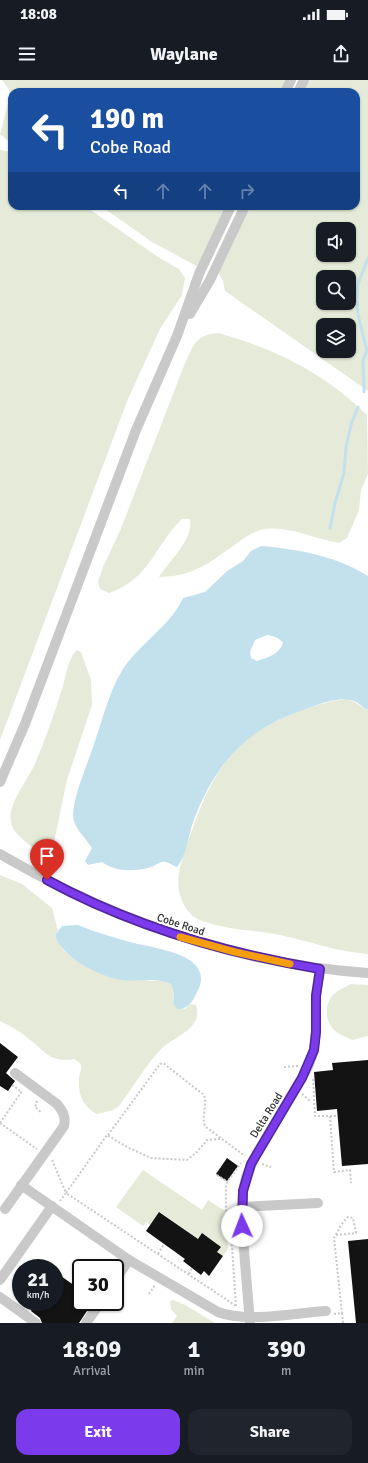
<!DOCTYPE html>
<style>
body{margin:0;font-family:Signika,sans-serif;background:#20242c;color:#f1f3f6;height:100vh;display:flex;flex-direction:column;font-size:15px;white-space:nowrap}
*{box-sizing:border-box;margin:0}
p{font-size:13px;color:#9ea1a6}
.icon{flex:none;width:22px;height:22px;fill:none;stroke:currentColor;stroke-width:2;stroke-linecap:round;stroke-linejoin:round}
.map{position:relative;height:1243px;overflow:hidden}
.side{display:flex;flex-direction:column;background:#171b24;flex:1}
.side>*{flex:none}
.banner{position:absolute;left:8px;top:8px;width:352px;height:122px;border-radius:12px;box-shadow:0 1px 3px #0004;background:#1a4fa0;color:#fff;overflow:hidden}
.tools{position:absolute;left:316px;top:142px;display:grid;gap:8px}
.tools a{display:grid;place-items:center;width:40px;height:40px;border-radius:8px;background:#171b24;box-shadow:0 1px 3px #0004;font-size:20px}
.speed{position:absolute;left:12px;top:1179px;display:flex;gap:8px;font-size:20px;font-weight:700;text-align:center}
.speed>*{display:grid;place-content:center;width:52px;height:52px;border-radius:50%;background:#171b24;box-shadow:0 1px 3px #0004;line-height:1}
.speed small{font-size:10px;font-weight:400}
.speed .limit{border:2px solid #111;border-radius:6px;background:#fff;color:#111}
.pin{position:absolute;display:grid;place-items:center;width:34px;height:34px;color:#fff;margin:-41px -17px;border-radius:50% 50% 50% 0;rotate:-45deg;box-shadow:0 0 4px #0007}
.pin .icon{rotate:45deg}
.me{position:absolute;width:44px;margin:-22px;rotate:358deg;stroke-linejoin:round;filter:drop-shadow(0 0 3px #0008)}
.turn{display:flex;align-items:center;gap:14px;height:84px;padding:0 16px;font-size:18px}
.turn .icon{width:52px;height:52px;stroke-width:2.5}
.turn b{display:block;font-size:28px;line-height:34px}
.lanes{display:flex;align-items:center;height:38px;padding:0 16px;background:#0003;justify-content:center;gap:20px;direction:ltr}
.lanes .off{opacity:.35}
.eta{display:flex;justify-content:space-evenly;align-items:center;height:68px;text-align:center}
.eta b{font-size:24px;font-weight:700;line-height:28px}
.action{display:flex;gap:8px;margin-top:auto;padding:8px 16px}
.action a{flex:1;height:46px;border-radius:12px;background:#7c3aed;color:#fff;font-size:16px;font-weight:700;line-height:46px;text-align:center}
.action a+a{background:#20242c;color:#f1f3f6}
.status{display:flex;justify-content:space-between;align-items:center;height:28px;padding:0 20px;background:#171b24;direction:ltr}
.status svg{height:11px;fill:currentColor}
header{display:flex;justify-content:space-between;align-items:center;height:52px;padding:0 16px;background:#171b24;font-size:18px;font-weight:700}
.map>svg:first-child{display:block}
.green{fill:#e5ebd8;fill-rule:evenodd}
.water{fill:#c3e1ed;fill-rule:evenodd}
.lines{fill:none;stroke-linecap:round;stroke-linejoin:round}
.stream{stroke:#c3e1ed;stroke-width:3}
.building{fill:#131313}
.path{stroke:#c9c9c9;stroke-width:2;stroke-dasharray:2 2;stroke-linecap:butt}
.minor{stroke:#c9c9c9;stroke-width:10}
.route-casing{stroke:#51269a;stroke-width:10}
.route{stroke:#7c3aed;stroke-width:7}
.slow{stroke:#f59e0b;stroke-width:7}
.labels{text-anchor:middle;stroke-width:4;stroke-linejoin:round;paint-order:stroke}
.street-label{font-size:11px;fill:#2c2c2c;stroke:#fff}
</style>
<div class="status"><b>18:08</b><svg viewBox="0 0 49 12"><path d="M0 12V9h3v3zM5 12V6h3v6zM10 12V3h3v9zM15 12V0h3v12zM26 1h20v11H26zM47 4h2v5h-2z"/></svg></div>
<header><svg class="icon" aria-label="menu" viewBox="0 0 24 24"><path d="M4 6h16M4 12h16M4 18h16"/></svg>Waylane<svg class="icon" aria-label="share" viewBox="0 0 24 24"><path d="M12 15V3M7 8l5-5 5 5M5 13v7h14v-7"/></svg></header>
<div class="map">
<svg width="368" height="1243" viewBox="0 0 368 1243">
<rect width="100%" height="100%" fill="#fff"/>
<g class="green">
<polygon points="2,0 291,0 285,12 12,12 12,64 0,54 10,16 9,10"/>
<path d="M304 0H368V311L225 211 223 201 216 188 245 126H356V12H298ZM323 149H349V175H323ZM323 197H349V223H323ZM323 245H349V271H323Z"/>
<polygon points="0,70 7,71 12,74 12,126 85,126 158,177 179,189 185,198 182,215 160,249 128,319 0,660"/>
<polygon points="101,126 231,126 202,189 152,162"/>
<path d="M218 253C274 268 326 294 367 335L368 394 361 410 359 430 347 458 339 463C315 459 290 446 265 449 252 451 243 459 233 466 206 485 193 496 159 497 169 481 194 459 190 439H182C155 465 149 500 109 513L100 509 98 502 103 487 120 451 185 283C194 265 195 255 218 253Z"/>
<path d="M77 570 81 572 91 600 92 625 67 700 53 767 48 772H40C30 765 13 755 11 742 7 724 28 700 35 684 44 662 53 638 60 615 66 600 66 582 77 570Z"/>
<path d="M346 619C357 622 359 626 368 630V874C337 872 309 861 280 855 255 850 229 850 206 842 200 841 191 836 188 831 172 809 179 788 187 765 209 699 228 658 297 632 313 626 329 621 346 619Z"/>
<path d="M0 795 22 804 52 828 58 850 55 855 64 871 83 884 102 894 152 901 162 900 171 904 174 914 173 924 185 929 190 924 196 925C198 931 198 938 194 943 187 954 172 959 162 968 146 985 133 1007 119 1026L113 1030 97 1034C82 1026 78 1014 79 997 80 993 82 989 81 985 80 982 77 981 74 979 50 983 46 972 29 959 20 951 10 946 0 941Z"/>
<path d="M351 904 368 905V956L352 960C347 957 340 955 335 951 325 942 324 926 332 916 337 910 345 907 351 904Z"/>
<polygon points="143,1090 202,1130 208,1120 225,1131 228,1169 223,1176 217,1172 221,1167 203,1154 198,1159 160,1132 150,1145 147,1142 143,1146 116,1127"/>
<polygon points="173,1220 185,1225 215,1243 172,1243 177,1236 171,1229 170,1221"/>
</g>
<g class="water">
<path d="M261 466C298 469 336 476 368 496V630C363 628 360 624 356 622 341 613 310 628 295 633 241 653 213 689 193 742 188 757 187 775 177 787 173 786 169 782 165 782 159 781 156 786 151 787 135 792 115 792 102 782L88 785 85 781 92 768C85 757 73 748 73 734 74 714 88 683 94 664 103 639 111 603 128 582 145 560 171 544 183 518L205 512 227 491 243 481 251 471ZM267 555C274 556 279 558 283 563 279 575 268 577 257 581L251 578 250 572 255 560Z"/>
<path d="M78 845C95 852 112 857 130 862 148 867 195 872 200 893 203 901 199 909 195 916 191 925 186 929 177 929L173 924 174 914 171 904C156 897 138 902 122 900 100 897 61 877 55 855L62 846Z"/>
</g>
<g class="lines">
<g class="stream">
<polyline points="364,312 363,280 367,271 358,235 357,217 358,204 368,178"/>
<polyline points="330,448 335,423 344,393 346,367 351,345 358,327"/>
</g>
</g>
<g class="building">
<polygon points="0,963 18,977 6,993 15,1001 8,1011 0,1006"/>
<polygon points="368,980 368,1084 342,1086 337,1029 317,1031 314,992 333,990 332,983"/>
<polygon points="227,1078 238,1086 227,1101 216,1094"/>
<polygon points="159,1132 198,1159 202,1153 221,1167 217,1172 223,1176 209,1196 204,1191 201,1195 183,1181 185,1179 146,1151"/>
<polygon points="368,1159 368,1243 356,1243 348,1161"/>
<polygon points="55,1192 81,1210 81,1222 93,1222 79,1243 42,1243 40,1238 31,1231 38,1222 55,1222"/>
</g>
<g class="lines">
<g class="path">
<polyline points="284,987 298,986"/>
<polyline points="313,999 315,1036 338,1036"/>
<polyline points="12,1005 22,1012"/>
<polyline points="302,1014 310,1021"/>
<polyline points="36,1021 37,1022 35,1027 42,1033"/>
<polyline points="330,1036 334,1092 350,1090 351,1103"/>
<polyline points="0,1043 37,1069"/>
<polyline points="0,1043 22,1011"/>
<path d="M108 1055 160 984 163 983 204 1015C208 1025 200 1040 206 1047L245 1076"/>
<polyline points="220,1059 207,1060 197,1072 187,1080 151,1078 127,1067 107,1055 66,1113 236,1226"/>
<polyline points="52,1080 66,1113 60,1121"/>
<polyline points="262,1084 271,1087"/>
<polyline points="217,1095 228,1102"/>
<path d="M336 1155 356 1153 353 1138 348 1137C342 1142 338 1151 334 1158L342 1233"/>
<polyline points="158,1174 164,1164"/>
<polyline points="189,1194 192,1188"/>
<polyline points="149,1214 155,1205"/>
<polyline points="236,1226 230,1137 226,1131 226,1104 241,1083"/>
<polyline points="334,1234 342,1233 343,1243"/>
</g>
<g class="minor">
<polyline points="285,12 291,0"/>
<polyline points="298,12 304,0"/>
<polyline points="190,234 210,200 245,126"/>
<polyline points="0,702 25,644 136,350 177,256 199,194 231,126"/>
<path d="M0 774C113 840 236 884 368 893"/>
<path d="M21 1105 129 1180 218 1232C246 1243 295 1233 326 1231"/>
<polyline points="241,1127 318,1123"/>
<path d="M5 1129 64 1046C66 1037 63 1031 57 1024L15 993"/>
<polyline points="0,1200 52,1126"/>
<polyline points="115,1200 129,1180"/>
<polyline points="0,1217 36,1243"/>
<polyline points="86,1243 101,1222"/>
<polyline points="250,1243 242,1146 243,1111 246,1097 257,1073 308,987 314,970 316,952 316,916 320,889"/>
</g>
</g>
<g class="lines">
<g class="route-casing">
<path id="route" d="M47 800C132 846 224 873 320 889L316 916V952L314 970 302 998 251 1084 243 1111 242 1146"/>
</g>
<use href="#route" class="route"/>
<polyline class="slow" points="180,857 235,872 290,884"/>
</g>
<g class="labels">
<g class="street-label">
<text transform="translate(181 844) rotate(18)" y="4">Cobe Road</text>
<text transform="translate(266 1035) rotate(-58)" y="4">Delta Road</text>
</g>
</g>
</svg>
<div class="tools">
<a><svg class="icon" aria-label="sound" viewBox="0 0 24 24"><path d="M4 9h4l5-4v14l-5-4H4zM17 9q2 3 0 6"/></svg></a>
<a><svg class="icon" aria-label="search" viewBox="0 0 24 24"><circle cx="10" cy="10" r="6"/><path d="M15 15l6 6"/></svg></a>
<a><svg class="icon" aria-label="layers" viewBox="0 0 24 24"><path d="M12 4l9 5-9 5-9-5zM3 14l9 5 9-5"/></svg></a>
</div>
<div class="speed"><div>21<small>km/h</small></div><div class="limit">30</div></div>
<div class="pin" style="left:47px;top:800px;background:#d93025"><svg class="icon" aria-label="arrive" viewBox="0 0 24 24"><path d="M6 21V4h12l-3 4 3 4H6"/></svg></div>
<svg class="me" style="left:242px;top:1146px" viewBox="-20 -20 40 40"><circle r="19" fill="#fff"/><path d="M0-13L10 11 0 6-10 11z" fill="#7c3aed"/></svg>
<div class="banner">
<div class="turn"><svg class="icon" aria-label="left" viewBox="0 0 24 24"><path d="M17 20v-9H6M10 6l-5 5 5 5"/></svg><div><b>190 m</b>Cobe Road</div></div>
<div class="lanes"><svg class="icon" aria-label="left" viewBox="0 0 24 24"><path d="M17 20v-9H6M10 6l-5 5 5 5"/></svg><svg class="icon off" aria-label="ahead" viewBox="0 0 24 24"><path d="M12 20V5M6 11l6-6 6 6"/></svg><svg class="icon off" aria-label="ahead" viewBox="0 0 24 24"><path d="M12 20V5M6 11l6-6 6 6"/></svg><svg class="icon off" aria-label="right" viewBox="0 0 24 24"><path d="M7 20v-9h11M14 6l5 5-5 5"/></svg></div>
</div>
</div>
<section class="side">
<div class="eta">
<div><b>18:09</b><p>Arrival</p></div>
<div><b>1</b><p>min</p></div>
<div><b>390</b><p>m</p></div>
</div>
<div class="action"><a>Exit</a><a>Share</a></div>
</section>
